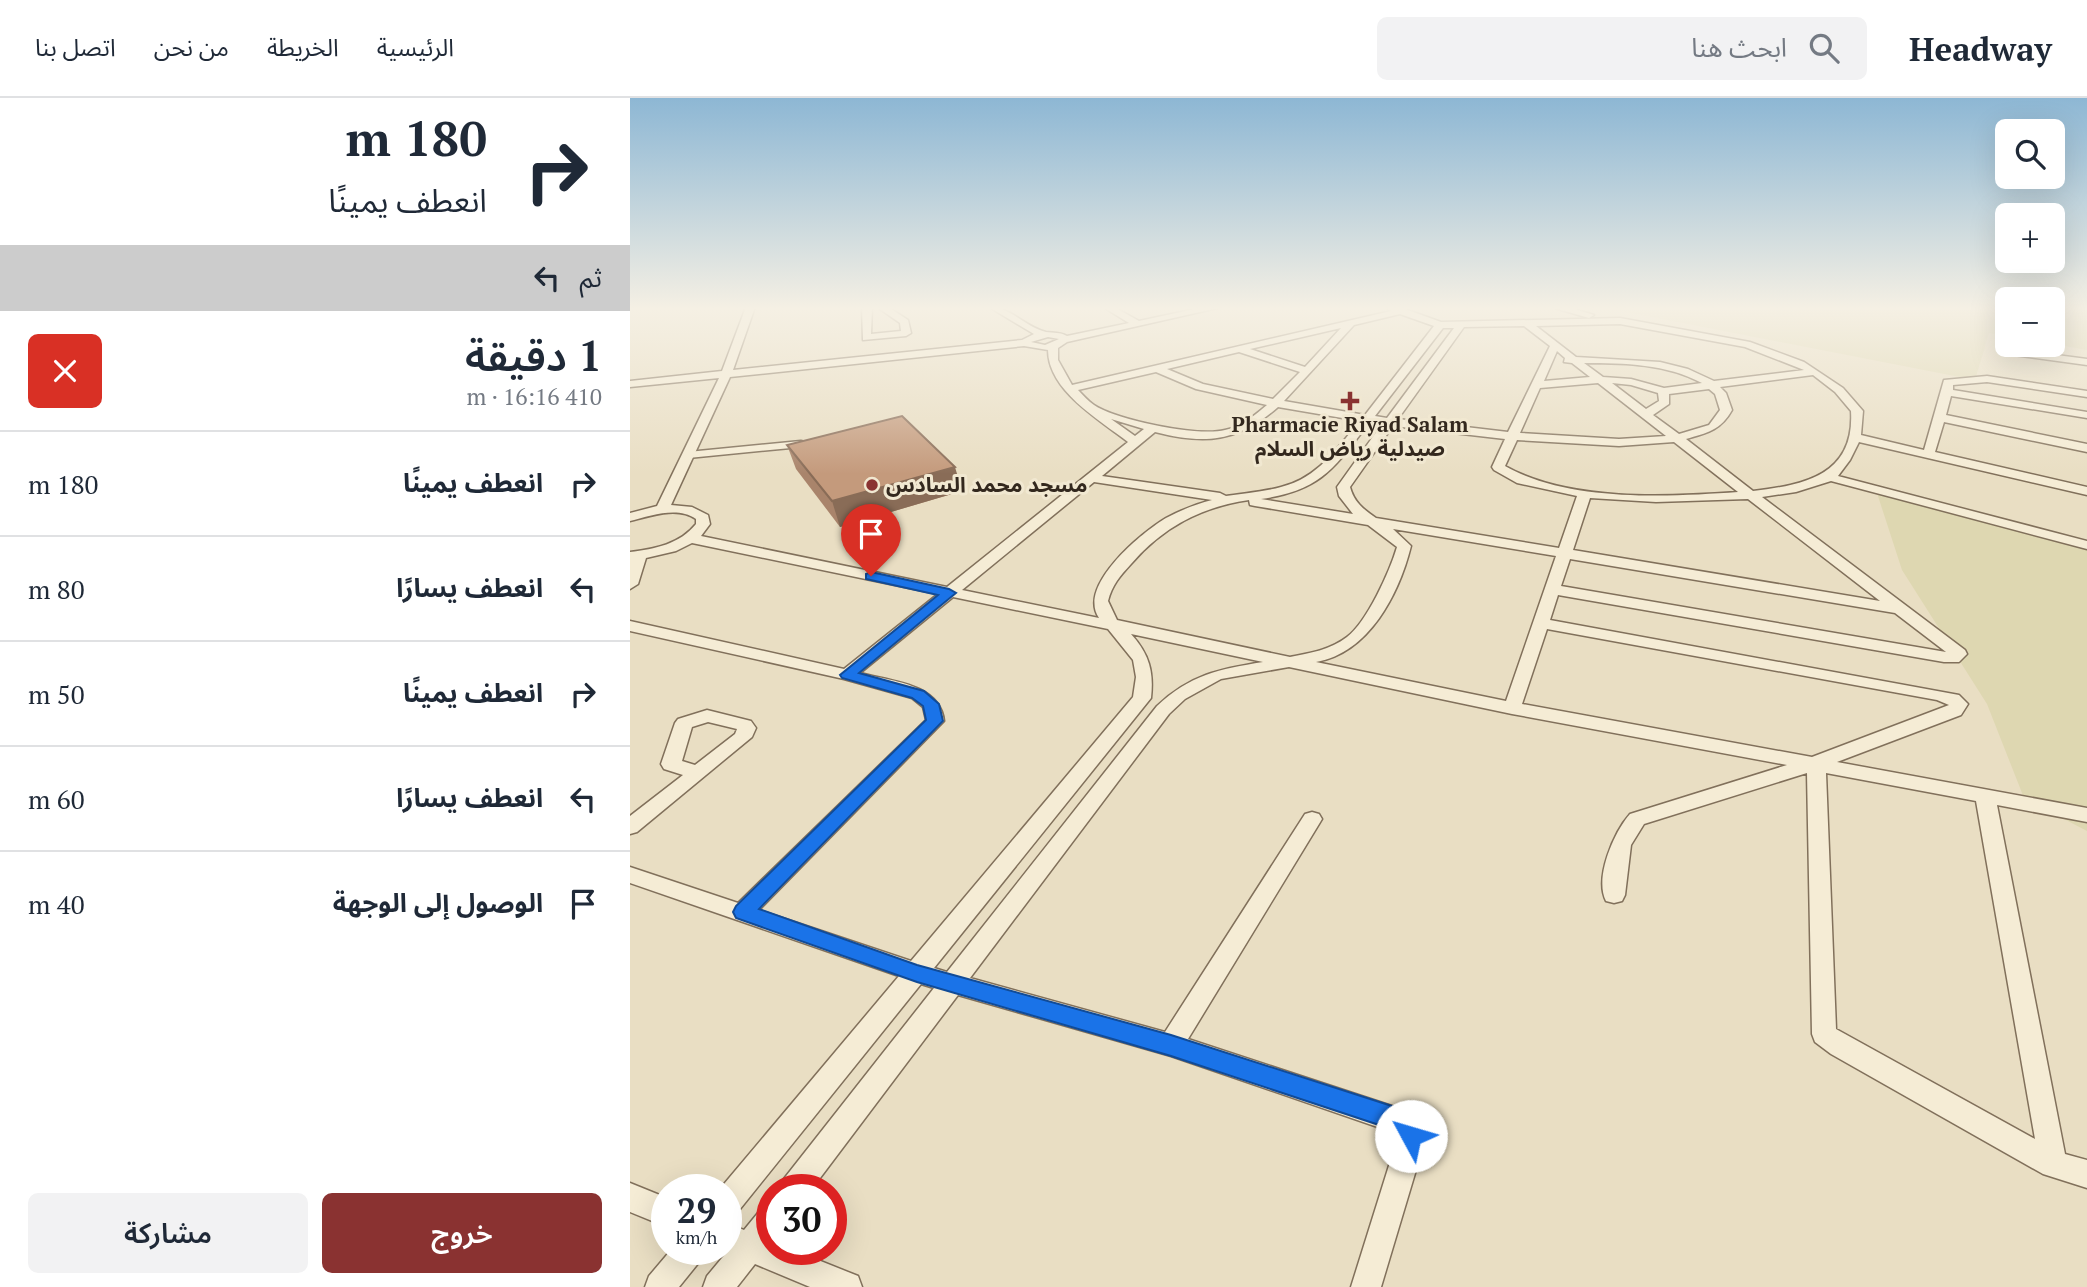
<!DOCTYPE html>
<html lang="ar">
<meta charset="utf-8">
<style>
body{margin:0;font-family:"PT Serif","Noto Sans Arabic",serif;background:#f2f2f3;color:#1f2937;direction:rtl;height:100vh;display:flex;flex-direction:column;font-size:26px;white-space:nowrap}
*{box-sizing:border-box;margin:0}
p{font-size:23px;color:#747a83}
.icon{flex:none;width:38px;height:38px;fill:none;stroke:currentColor;stroke-width:2;stroke-linecap:round;stroke-linejoin:round}
.map{position:relative;flex:1;overflow:hidden;direction:ltr}
.sheet{display:flex;flex-direction:column;background:#fff;width:630px}
.sheet>*{flex:none}
.guide{background:#fff;color:#1f2937;overflow:hidden}
.buttons{position:absolute;left:1365px;top:21px;display:grid;gap:14px}
.buttons a{display:grid;place-items:center;width:70px;height:70px;border-radius:10px;background:#fff;box-shadow:0 7px 28px #0002;font-size:35px}
.speed{position:absolute;left:21px;top:1076px;display:flex;gap:14px;font-size:35px;font-weight:700;text-align:center}
.speed>*{display:grid;place-content:center;width:91px;height:91px;border-radius:50%;background:#fff;box-shadow:0 7px 28px #0002;line-height:1}
.speed small{font-size:18px;font-weight:400}
.speed .limit{border:10px solid #d22;background:#fff;color:#111}
.pin{position:absolute;display:grid;place-items:center;width:60px;height:60px;color:#fff;margin:-72px -30px;border-radius:50% 50% 50% 0;rotate:-45deg;box-shadow:0 0 7px #0007}
.pin .icon{rotate:45deg}
.me{position:absolute;width:77px;margin:-38px;rotate:309deg;stroke-linejoin:round;filter:drop-shadow(0 0 5px #0008)}
.turn{display:flex;align-items:center;gap:24px;height:147px;padding:0 28px;font-size:32px}
.turn .icon{width:91px;height:91px;stroke-width:2.5}
.turn b{display:block;font-size:49px;line-height:60px}
.then{display:flex;align-items:center;height:66px;padding:0 28px;background:#0003;gap:14px;font-size:26px}
.round{display:grid;place-items:center;flex:none;width:74px;height:74px;border-radius:10px;background:#f2f2f3}
.summary{display:flex;align-items:center;justify-content:space-between;height:119px;padding:0 28px}
h1{font-size:42px;font-weight:600;line-height:52px}
.cta{display:flex;gap:14px;margin-top:auto;padding:14px 28px}
.cta a{flex:1;height:80px;border-radius:10px;background:#8a3231;color:#fff;font-size:28px;font-weight:600;line-height:80px;text-align:center}
.cta a+a{background:#f2f2f3;color:#1f2937}
ul{padding:0;list-style:none}
li{display:flex;align-items:center;gap:21px;height:105px;padding:0 28px;border-top:2px solid #e0e1e3}
li div{flex:1}
li b{display:block;font-size:26px}
li em{font-style:normal}
header{display:flex;align-items:center;gap:42px;box-sizing:border-box;height:98px;padding:0 35px;background:#fff;border-bottom:2px solid #e0e1e3}
header strong{font-size:33px}
nav{display:flex;gap:38px;margin-inline-start:auto;font-size:24px}
.search{width:490px;height:63px;background:#f2f2f3;display:flex;align-items:center;gap:18px;box-sizing:border-box;padding:0 24px;border-radius:10px;color:#747a83;font-size:26px}
main{display:flex;flex:1;min-height:0}
.map>svg:first-child{display:block}
.farmland{fill:#ded7b1}
.lines{fill:none;stroke-linecap:round;stroke-linejoin:round}
.service-casing{stroke:#81705b;stroke-width:9}
.minor-casing{stroke:#81705b;stroke-width:3}
.service{stroke:#f5ecd5;stroke-width:6}
.minor{fill:#f5ecd5;fill-rule:evenodd}
.wall{fill:#a9846b}
.shaded-wall{fill:#896c57}
.building{fill:#c49a7c;stroke:#896c57;stroke-width:2}
.route{fill:#1a73e8;stroke:#114b97;stroke-width:2}
.poi-dot{fill:#8a3231;stroke:#f1e8d1;stroke-width:2.5}
.labels{text-anchor:middle;stroke-width:6;stroke-linejoin:round;paint-order:stroke}
.far-poi-label{font-size:21px;font-weight:bold;fill:#33281e;stroke:#f1e8d1}
</style>
<header>
<strong>Headway</strong>
<div class="search"><svg class="icon" aria-label="search" viewBox="0 0 24 24"><circle cx="10" cy="10" r="6"/><path d="M15 15l6 6"/></svg>ابحث هنا</div>
<nav><a>الرئيسية</a><a>الخريطة</a><a>من نحن</a><a>اتصل بنا</a></nav>
</header>
<main>
<div class="map">
<svg width="1457" height="1189" viewBox="0 0 1457 1189">
<rect width="100%" height="100%" fill="#e9dec3"/>
<g class="farmland">
<polygon points="971,209 1377,209 1377,238 1359,235 1345,282"/>
<polygon points="1423,209 1457,209 1457,252 1423,246"/>
<polygon points="1247,395 1457,450 1457,733 1394,700 1357,606 1272,472"/>
</g>
<g class="lines">
<g class="service-casing">
<polyline id="service" points="58,357 171,346"/>
</g>
<g class="minor-casing">
<g id="minor">
<path d="M116 209H125L103 272 392 242 404 236 359 209C381 209 395 229 416 234 424 235 430 234 437 238L499 225 473 209H484L509 223 574 209H592L437 244 428 250V262L442 287 761 213 755 209 775 211 811 224 990 220 1120 244 1174 264 1213 290 1233 313 1231 337 1294 352 1314 282 1357 278 1457 293V299L1357 284 1323 287V292L1457 314V320L1321 298 1316 317 1457 346V354L1314 324 1305 354 1457 389V397L1229 344 1220 362 1208 378 1457 443V451L1201 383 1166 394 1132 399 1335 552 1337 556 1329 564H1314L928 497 920 522 1329 597 1338 606 1331 617 1207 664 1457 710V724L1367 707 1435 1056 1457 1062V1090L1413 1076 1201 956 1185 944 1182 936 1177 675 1014 726 1001 747 995 797 992 803 984 805 976 803C964 780 984 734 1000 716L1157 667 882 616 659 569 591 581 555 601 539 616 340 880 535 934 675 716 682 714 689 716 692 721 689 726 558 941 774 1012C788 1018 793 1027 795 1042L751 1189H721L767 1042 765 1035 541 958 328 897 181 1092H149L153 1082 304 890 291 886 106 1116 96 1120V1092H89L269 878 0 785V769L108 805 296 622 293 609 282 600 214 581 0 533V523L214 571 308 496 62 445 46 453 16 460 8 486 0 491V454C25 451 50 446 66 426V421C47 408 21 418 0 423V415L27 408 89 280 0 289V283L92 273ZM770 216 804 228 735 317 654 303 724 227ZM990 226 1115 249 1174 272 1084 283 1058 271 1030 264 946 259 906 228ZM894 228 920 248 878 334 768 321 834 229ZM711 230 675 269 620 251ZM813 230H824L757 320 745 318ZM418 239 429 241 415 247 401 244ZM394 248 418 252C418 292 468 321 498 344L317 489 71 438 80 426 78 417 62 409 41 407 100 279ZM927 253 935 260 934 264 942 265 960 279 914 283ZM609 254 670 274 643 301 573 286 537 271ZM954 265C995 265 1036 266 1072 285L1034 290 1001 281 973 279ZM526 274 566 291 637 307C625 317 611 329 595 332 568 339 486 322 464 307 458 303 453 297 448 292ZM1183 277 1205 294 1221 313C1225 377 1174 387 1123 393L1056 341C1077 335 1091 332 1102 312L1096 295 1090 289ZM968 285 1036 338 989 341 890 335 910 290ZM982 285 1001 287 1028 295 1029 303 1016 311ZM1079 291 1085 296 1090 312 1079 327 1049 336 1023 317 1039 306V296ZM648 309 730 323C707 350 688 380 651 389 633 394 614 395 596 398L590 395 472 378 525 334C575 347 608 344 648 309ZM481 321 514 331 505 338ZM740 324 752 326 707 389 709 398 723 416 631 401C692 392 704 370 740 324ZM763 328 875 341 862 369 864 372 887 385 947 398 929 450 746 420C733 411 724 404 720 389ZM887 342 989 348 1044 344 1108 394C1037 399 939 404 875 368ZM464 384 582 402C566 406 551 412 536 420 511 435 447 488 469 520L332 492ZM960 400 1026 404 1118 401 1250 503 943 452ZM619 402 620 407 625 408 738 427 767 449C760 473 737 524 717 539 700 552 680 555 660 559L487 522 478 503C482 487 490 478 501 466 533 429 571 409 619 402ZM763 431 926 458 876 603 686 564C739 555 769 496 781 448ZM940 461 1265 515 1316 554 931 488ZM323 499 478 531 503 562 506 579 503 599 281 863 129 812 314 623C310 585 259 583 230 575ZM917 531 1307 602 1319 607 1182 659 892 606ZM501 536 633 564C589 571 560 577 527 608L317 874 304 870 521 600C524 573 519 556 501 536ZM1196 675 1346 703 1405 1041 1206 931Z"/>
<polygon points="232,209 242,209 241,236 271,233 270,225 247,209 258,209 278,222 281,235 276,238 233,242"/>
<polygon points="921,209 938,209 964,217 959,220"/>
<polygon points="1380,251 1457,261 1457,267 1376,256 1375,254"/>
<path d="M77 612 121 623 126 630 122 639 7 734 0 736V718L53 677 34 671 31 666 45 625 48 621ZM78 624 107 631 105 636 65 667 52 663 62 629Z"/>
<polygon points="0,1085 37,1100 37,1129 0,1114"/>
<polygon points="142,1106 142,1152 163,1152 228,1178 232,1189 180,1189 125,1166 107,1189 73,1189 77,1178 97,1154 91,1152 96,1152 96,1124 114,1132 132,1110"/>
<polygon points="41,1152 74,1152 70,1163 49,1189 15,1189 19,1178"/>
</g>
</g>
<use href="#service" class="service"/>
<use href="#minor" class="minor"/>
</g>
<polygon class="wall" points="157,347 332,393 210,429 166,371"/>
<polygon class="shaded-wall" points="325,369 332,393 210,429 202,403"/>
<polygon class="building" points="272,318 325,369 202,403 157,347"/>
<linearGradient id="sky" x2="0" y2="1"><stop stop-color="#8db7d4"/><stop offset="0.56" stop-color="#f5f0e4"/><stop offset="1" stop-color="#f5f0e4" stop-opacity="0"/></linearGradient>
<rect width="1457" height="376" fill="url(#sky)"/>
<polygon class="route" points="241,474 319,491 326,495 229,575 294,593 309,606 313,623 129,811 287,867 541,937 765,1009 787,1021 794,1038 790,1046 781,1050 773,1046 768,1036 758,1030 541,958 287,884 106,820 103,814 106,808 296,622 293,608 282,600 212,580 210,577 308,497 236,481 236,476"/>
<g class="poi-dot">
<path d="M716.5 292.5h7v7h7v7h-7v7h-7v-7h-7v-7h7z"/>
<circle cx="242" cy="387" r="7"/>
</g>
<g class="labels">
<g class="far-poi-label">
<text x="720" y="334">Pharmacie Riyad Salam<tspan x="720" dy="24">صيدلية رياض السلام</tspan></text>
<text x="256" y="394" text-anchor="start">مسجد محمد السادس</text>
</g>
</g>
</svg>
<div class="buttons">
<a><svg class="icon" aria-label="search" viewBox="0 0 24 24"><circle cx="10" cy="10" r="6"/><path d="M15 15l6 6"/></svg></a>
<a>+</a>
<a>−</a>
</div>
<div class="speed"><div>29<small>km/h</small></div><div class="limit">30</div></div>
<div class="pin" style="left:241px;top:478px;background:#d93025"><svg class="icon" aria-label="arrive" viewBox="0 0 24 24"><path d="M6 21V4h12l-3 4 3 4H6"/></svg></div>
<svg class="me" style="left:781px;top:1038px" viewBox="-20 -20 40 40"><circle r="19" fill="#fff"/><path d="M0-13L10 11 0 6-10 11z" fill="#1a73e8"/></svg>
</div>
<section class="sheet">
<div class="guide">
<div class="turn"><svg class="icon" aria-label="right" viewBox="0 0 24 24"><path d="M7 20v-9h11M14 6l5 5-5 5"/></svg><div><b>180 m</b>انعطف يمينًا</div></div>
<div class="then">ثم<svg class="icon" aria-label="left" viewBox="0 0 24 24"><path d="M17 20v-9H6M10 6l-5 5 5 5"/></svg></div>
</div>
<div class="summary"><div><h1>1 دقيقة</h1><p>410 m · 16:16</p></div><a class="round" style="background:#d93025;color:#fff"><svg class="icon" aria-label="close" viewBox="0 0 24 24"><path d="M6 6l12 12M18 6L6 18"/></svg></a></div>
<ul>
<li><svg class="icon" aria-label="right" viewBox="0 0 24 24"><path d="M7 20v-9h11M14 6l5 5-5 5"/></svg><div><b>انعطف يمينًا</b></div><em>180 m</em></li>
<li><svg class="icon" aria-label="left" viewBox="0 0 24 24"><path d="M17 20v-9H6M10 6l-5 5 5 5"/></svg><div><b>انعطف يسارًا</b></div><em>80 m</em></li>
<li><svg class="icon" aria-label="right" viewBox="0 0 24 24"><path d="M7 20v-9h11M14 6l5 5-5 5"/></svg><div><b>انعطف يمينًا</b></div><em>50 m</em></li>
<li><svg class="icon" aria-label="left" viewBox="0 0 24 24"><path d="M17 20v-9H6M10 6l-5 5 5 5"/></svg><div><b>انعطف يسارًا</b></div><em>60 m</em></li>
<li><svg class="icon" aria-label="arrive" viewBox="0 0 24 24"><path d="M6 21V4h12l-3 4 3 4H6"/></svg><div><b>الوصول إلى الوجهة</b></div><em>40 m</em></li>
</ul>
<div class="cta"><a>خروج</a><a>مشاركة</a></div>
</section>
</main>
